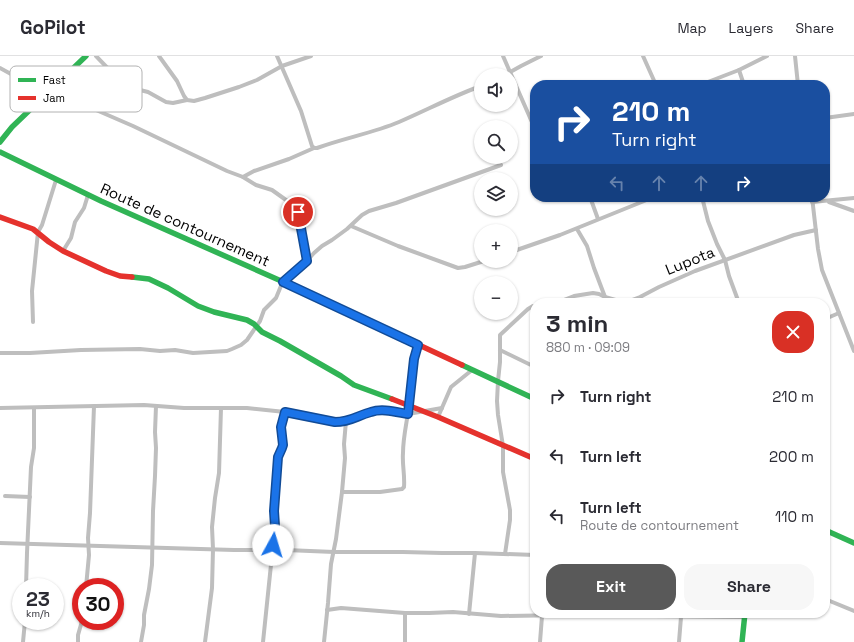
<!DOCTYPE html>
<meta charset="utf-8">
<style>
body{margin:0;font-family:"Space Grotesk",sans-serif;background:#f7f7f7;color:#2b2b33;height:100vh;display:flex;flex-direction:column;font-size:15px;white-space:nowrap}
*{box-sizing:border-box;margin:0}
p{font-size:13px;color:#7c7c81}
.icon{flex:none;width:22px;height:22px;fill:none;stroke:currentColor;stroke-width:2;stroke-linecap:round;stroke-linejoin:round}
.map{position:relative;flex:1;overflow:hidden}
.sheet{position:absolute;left:530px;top:242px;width:300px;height:320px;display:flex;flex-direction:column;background:#fff;border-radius:16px;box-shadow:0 1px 3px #0004}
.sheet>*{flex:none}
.banner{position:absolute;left:530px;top:24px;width:300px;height:122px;border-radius:16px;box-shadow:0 1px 3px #0004;background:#1a4fa0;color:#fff;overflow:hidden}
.fabs{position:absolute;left:474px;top:12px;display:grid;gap:8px}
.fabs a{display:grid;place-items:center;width:44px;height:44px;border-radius:50%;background:#fff;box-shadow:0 1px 3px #0004;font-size:20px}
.speed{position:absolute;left:12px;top:522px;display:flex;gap:8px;font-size:20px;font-weight:700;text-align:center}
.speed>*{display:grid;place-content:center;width:52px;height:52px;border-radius:50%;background:#fff;box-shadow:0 1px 3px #0004;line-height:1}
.speed small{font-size:10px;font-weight:400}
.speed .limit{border:6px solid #d22;background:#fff;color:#111}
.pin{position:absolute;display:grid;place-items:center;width:34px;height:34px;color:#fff;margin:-17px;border:2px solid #fff;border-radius:50%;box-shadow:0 1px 4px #0007}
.me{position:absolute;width:44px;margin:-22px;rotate:6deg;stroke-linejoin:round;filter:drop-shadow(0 0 3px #0008)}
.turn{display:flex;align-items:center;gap:14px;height:84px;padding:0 16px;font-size:18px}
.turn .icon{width:52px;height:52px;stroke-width:2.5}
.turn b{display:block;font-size:28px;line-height:34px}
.lanes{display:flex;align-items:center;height:38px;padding:0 16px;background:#0003;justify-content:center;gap:20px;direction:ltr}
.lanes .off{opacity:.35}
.round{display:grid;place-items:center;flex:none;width:42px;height:42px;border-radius:16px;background:#f7f7f7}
.head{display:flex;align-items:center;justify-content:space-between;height:68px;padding:0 16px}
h1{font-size:24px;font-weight:700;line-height:30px}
.action{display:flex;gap:8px;margin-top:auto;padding:8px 16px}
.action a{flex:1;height:46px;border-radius:16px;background:#595959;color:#fff;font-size:16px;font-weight:700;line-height:46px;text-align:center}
.action a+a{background:#f7f7f7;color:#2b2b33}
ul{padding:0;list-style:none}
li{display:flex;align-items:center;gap:12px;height:60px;padding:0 16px}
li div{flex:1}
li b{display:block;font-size:15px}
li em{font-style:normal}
header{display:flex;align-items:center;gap:24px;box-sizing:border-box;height:56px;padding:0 20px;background:#fff;border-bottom:1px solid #e1e1e2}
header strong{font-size:19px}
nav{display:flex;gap:22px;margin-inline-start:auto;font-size:14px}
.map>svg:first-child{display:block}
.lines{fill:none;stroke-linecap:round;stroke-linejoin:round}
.street{stroke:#bebebe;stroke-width:4}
.fast{stroke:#30b455;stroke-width:5.5}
.jam{stroke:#e5322d;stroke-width:5.5}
.route-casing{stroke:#114b97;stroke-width:10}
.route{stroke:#1a73e8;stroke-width:7}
.labels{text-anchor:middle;stroke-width:3;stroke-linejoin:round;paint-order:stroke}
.street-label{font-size:15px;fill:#000;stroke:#fff}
.key{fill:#fff;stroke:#b2b2b2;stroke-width:1}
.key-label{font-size:11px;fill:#000}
</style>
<header>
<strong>GoPilot</strong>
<nav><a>Map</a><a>Layers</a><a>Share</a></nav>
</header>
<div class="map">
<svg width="854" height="586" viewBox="0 0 854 586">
<rect width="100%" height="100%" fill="#fff"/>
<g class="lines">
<g class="street">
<polyline points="96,0 123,28 128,31 148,36 166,46 173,47 187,44"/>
<polyline points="159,0 177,25 184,40 187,44 194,45 205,42 239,31 257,24 282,10 311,0"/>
<polyline points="277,0 301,55 312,90 314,92"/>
<polyline points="503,0 535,73"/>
<polyline points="643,0 656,29"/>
<polyline points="795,0 798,29"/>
<polyline points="0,12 47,38"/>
<polyline points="739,14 744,29"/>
<polyline points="505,19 521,10 541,0"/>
<polyline points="700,29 739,14 767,0"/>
<polyline points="52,33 73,44 133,70 227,115 243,121 256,129 272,134 293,149 297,153 307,205"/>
<polyline points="825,62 854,58"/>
<path d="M243 121 254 115 289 103 314 92H317C344 82 373 77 399 66 427 54 453 40 481 30"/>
<polyline points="590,141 598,163"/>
<polyline points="702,141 708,165 717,188 725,204 729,220 739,247"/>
<polyline points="812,141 818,193 822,214 854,295"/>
<polyline points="812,146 854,142"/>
<polyline points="829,146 854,155"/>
<polyline points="351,170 398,190 458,212 465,211 484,205"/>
<polyline points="577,173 587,190 594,212 605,241"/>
<polyline points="63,195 71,182 75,166 84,152 88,139"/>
<polyline points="511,196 560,179 654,141"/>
<polyline points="556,247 574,240 593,237 599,238 605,241 619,245 632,244 640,241 659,231 695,215 794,179 816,174"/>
<polyline points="825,263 839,257"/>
<polyline points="33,266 32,235 38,176 42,169 56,124"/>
<polyline points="500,294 535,311"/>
<polyline points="0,297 30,297 81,294 140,293 160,295 175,294 193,297 227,295 232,293 241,289 247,284 260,265 264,254 276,242 283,225 305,207 314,197 322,190 332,184 347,173 362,159 369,155 396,147 501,109"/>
<polyline points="0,352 144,349 184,352 247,352 285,356 335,365 346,365 371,356 379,354 408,358 442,352"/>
<polyline points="438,361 451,331 472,314"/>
<polyline points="342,436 345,402 344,388 346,365"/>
<polyline points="5,440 30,441"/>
<polyline points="0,487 234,494 286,494 334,496 403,496 442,497 475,497 535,499"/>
<polyline points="505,498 510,464 510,454 503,416 503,390 498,359 497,345 498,325 500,306 500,279 528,253 533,250 535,250"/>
<polyline points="26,531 27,497 31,411 34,392 34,352"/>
<polyline points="86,531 89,499 88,482 90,457 94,350"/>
<polyline points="825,543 854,555"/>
<polyline points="327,554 341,552 405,557 429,557 453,556 501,560 566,559 744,561"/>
<polyline points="469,558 475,497"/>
<polyline points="23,586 25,565"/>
<polyline points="78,586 78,579 82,565"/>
<polyline points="141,586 144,569 144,559 149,533 152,509 153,455 155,420 156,392 155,376 156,350"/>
<polyline points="205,586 212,532 213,493 212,471 215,442 219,417 221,352"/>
<polyline points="263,586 275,470 274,455 277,401 282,392 281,371 285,356"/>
<path d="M324 586 328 547 331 508 336 483 342 436H380L402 433 404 431C405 419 402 408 403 397 403 381 407 366 409 350 411 330 413 309 418 289"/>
<polyline points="405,586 405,557"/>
<polyline points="540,586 542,560"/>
<polyline points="679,586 681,561"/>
</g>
<g class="fast">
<polyline points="0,86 12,71 86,0"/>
<polyline points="0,96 101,145 288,228"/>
<polyline points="132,221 149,223 168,232 198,250 214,256 247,264 254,268 262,276 280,285 341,320 354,329 392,343"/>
<polyline points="462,309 535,343"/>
<polyline points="825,474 854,487"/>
<polyline points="742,586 745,557"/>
</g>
<g class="jam">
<polyline points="0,161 33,173 49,186 63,195 106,215 120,220 132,221"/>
<polyline points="288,228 462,309"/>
<polyline points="392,343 438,361 535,403"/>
</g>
</g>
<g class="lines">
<g class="route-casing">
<path id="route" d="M273 489 275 470 274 455 278 401 282 392 283 389 281 371 285 356 335 366C351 366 356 360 371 356 382 352 396 356 408 358L414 303 418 289 283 226 307 205 298 156"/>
</g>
<use href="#route" class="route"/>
</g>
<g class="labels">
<g class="street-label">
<text transform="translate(185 169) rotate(24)" y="5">Route de contournement</text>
<text transform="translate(690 205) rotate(-22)" y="5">Lupota</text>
</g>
</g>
<rect x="10" y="10" width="132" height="46" rx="6" class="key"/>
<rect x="18" y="22" width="18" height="4" fill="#30b455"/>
<rect x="18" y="40" width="18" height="4" fill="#e5322d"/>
<g class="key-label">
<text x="43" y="28">Fast</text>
<text x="43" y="46">Jam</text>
</g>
</svg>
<div class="fabs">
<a><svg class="icon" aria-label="sound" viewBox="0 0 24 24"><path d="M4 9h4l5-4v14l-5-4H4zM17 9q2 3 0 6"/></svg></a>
<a><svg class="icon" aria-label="search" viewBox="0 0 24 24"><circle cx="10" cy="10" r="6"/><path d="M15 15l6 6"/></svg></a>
<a><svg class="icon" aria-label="layers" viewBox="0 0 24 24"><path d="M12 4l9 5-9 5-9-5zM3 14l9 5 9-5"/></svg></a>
<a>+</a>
<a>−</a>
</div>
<div class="speed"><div>23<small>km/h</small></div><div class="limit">30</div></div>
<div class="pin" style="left:298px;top:156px;background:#d93025"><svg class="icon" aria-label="arrive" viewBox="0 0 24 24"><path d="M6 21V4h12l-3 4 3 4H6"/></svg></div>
<svg class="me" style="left:273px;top:489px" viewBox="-20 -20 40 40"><circle r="19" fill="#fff"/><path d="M0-13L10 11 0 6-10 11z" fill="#1a73e8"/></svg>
<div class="banner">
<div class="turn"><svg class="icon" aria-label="right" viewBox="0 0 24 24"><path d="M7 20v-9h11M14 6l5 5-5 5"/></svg><div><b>210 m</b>Turn right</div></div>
<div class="lanes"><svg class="icon off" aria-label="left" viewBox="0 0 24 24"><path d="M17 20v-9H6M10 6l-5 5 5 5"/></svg><svg class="icon off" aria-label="ahead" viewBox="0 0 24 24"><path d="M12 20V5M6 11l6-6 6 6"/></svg><svg class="icon off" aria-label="ahead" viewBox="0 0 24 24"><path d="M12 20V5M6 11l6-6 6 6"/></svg><svg class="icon" aria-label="right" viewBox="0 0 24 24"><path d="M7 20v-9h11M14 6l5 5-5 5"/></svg></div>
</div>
<section class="sheet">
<div class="head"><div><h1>3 min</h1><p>880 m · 09:09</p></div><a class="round" style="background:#d93025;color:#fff"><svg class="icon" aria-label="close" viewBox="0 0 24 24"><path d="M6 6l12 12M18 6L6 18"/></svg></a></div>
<ul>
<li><svg class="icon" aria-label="right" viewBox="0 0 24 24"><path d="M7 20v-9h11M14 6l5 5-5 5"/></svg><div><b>Turn right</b></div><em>210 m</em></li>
<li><svg class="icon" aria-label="left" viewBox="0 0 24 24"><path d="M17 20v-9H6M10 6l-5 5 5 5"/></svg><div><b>Turn left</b></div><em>200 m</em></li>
<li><svg class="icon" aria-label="left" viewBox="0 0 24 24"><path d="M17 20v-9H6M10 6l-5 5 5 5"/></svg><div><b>Turn left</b><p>Route de contournement</p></div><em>110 m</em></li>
</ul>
<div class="action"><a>Exit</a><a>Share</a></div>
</section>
</div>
